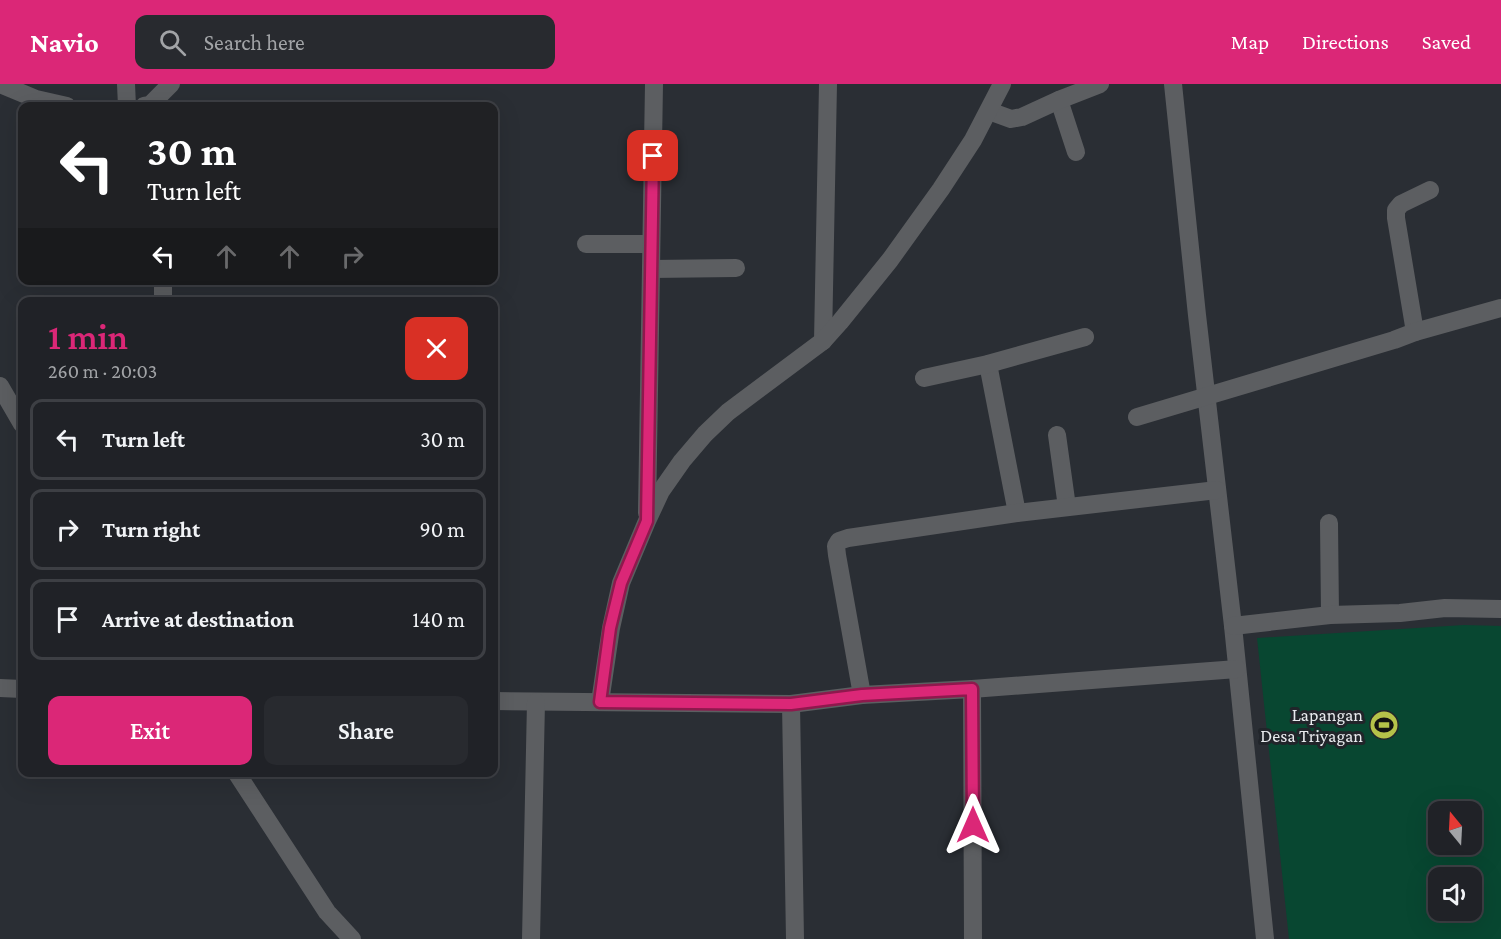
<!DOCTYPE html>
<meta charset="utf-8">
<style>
body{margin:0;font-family:"Crimson Pro",serif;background:#282a2f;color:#f1f3f6;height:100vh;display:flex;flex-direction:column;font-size:22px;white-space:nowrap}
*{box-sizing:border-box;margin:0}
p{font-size:20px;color:#a2a4a7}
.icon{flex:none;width:33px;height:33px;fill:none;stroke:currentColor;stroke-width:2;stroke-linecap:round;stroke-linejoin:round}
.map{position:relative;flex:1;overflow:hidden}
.side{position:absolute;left:18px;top:213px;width:480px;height:480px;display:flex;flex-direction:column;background:#202227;border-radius:12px;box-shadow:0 6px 24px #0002,0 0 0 2px #3d3f44}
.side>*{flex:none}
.top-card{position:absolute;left:18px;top:18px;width:480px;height:183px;border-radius:12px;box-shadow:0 6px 24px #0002,0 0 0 2px #3d3f44;background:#202124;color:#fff;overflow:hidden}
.needle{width:39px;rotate:342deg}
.tools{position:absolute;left:1428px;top:717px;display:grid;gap:12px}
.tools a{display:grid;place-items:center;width:54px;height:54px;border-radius:12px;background:#202227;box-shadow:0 6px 24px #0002,0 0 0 2px #3d3f44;font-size:30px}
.pin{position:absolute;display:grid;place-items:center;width:51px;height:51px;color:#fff;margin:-26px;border-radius:12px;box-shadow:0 3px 9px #0006}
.me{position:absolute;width:66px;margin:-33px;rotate:0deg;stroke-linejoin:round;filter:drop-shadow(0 0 4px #0008)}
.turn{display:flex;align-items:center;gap:21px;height:126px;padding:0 30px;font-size:27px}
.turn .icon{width:78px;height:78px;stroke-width:2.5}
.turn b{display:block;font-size:42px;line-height:51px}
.lanes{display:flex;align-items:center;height:57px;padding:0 30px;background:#0003;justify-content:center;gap:30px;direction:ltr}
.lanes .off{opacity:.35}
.round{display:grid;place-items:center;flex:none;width:63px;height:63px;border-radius:12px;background:#282a2f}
.summary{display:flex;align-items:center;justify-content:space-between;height:102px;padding:0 30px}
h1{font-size:36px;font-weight:600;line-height:45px;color:#db2777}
.primary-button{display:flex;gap:12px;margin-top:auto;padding:12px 30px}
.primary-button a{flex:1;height:69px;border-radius:12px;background:#db2777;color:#fff;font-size:24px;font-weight:600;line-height:69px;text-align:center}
.primary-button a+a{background:#282a2f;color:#f1f3f6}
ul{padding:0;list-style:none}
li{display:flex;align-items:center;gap:18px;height:81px;margin:0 12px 9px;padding:0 18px;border:3px solid #3d3f44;border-radius:12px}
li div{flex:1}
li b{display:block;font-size:22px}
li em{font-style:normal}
header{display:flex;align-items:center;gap:36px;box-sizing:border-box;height:84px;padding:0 30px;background:#db2777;color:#fff}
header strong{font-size:28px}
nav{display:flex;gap:33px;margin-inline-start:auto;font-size:21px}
.search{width:420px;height:54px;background:#282a2f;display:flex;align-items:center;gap:15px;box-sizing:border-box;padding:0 21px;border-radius:12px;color:#a2a4a7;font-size:22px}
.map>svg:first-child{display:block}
.green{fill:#084731;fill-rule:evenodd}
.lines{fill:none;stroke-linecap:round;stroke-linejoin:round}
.street{stroke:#5c5e61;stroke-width:18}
.route-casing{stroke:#8e194d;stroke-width:15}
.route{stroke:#db2777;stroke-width:10}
.labels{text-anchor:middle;stroke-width:6;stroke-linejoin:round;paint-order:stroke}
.poi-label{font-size:18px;fill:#e8ebee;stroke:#21252a;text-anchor:end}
</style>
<header>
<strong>Navio</strong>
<div class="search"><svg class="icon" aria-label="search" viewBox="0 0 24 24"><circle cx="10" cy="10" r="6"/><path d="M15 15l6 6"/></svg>Search here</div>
<nav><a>Map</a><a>Directions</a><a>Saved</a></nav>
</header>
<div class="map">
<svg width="1501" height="855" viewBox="0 0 1501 855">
<rect width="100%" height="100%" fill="#2a2e34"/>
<path class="green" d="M1464 541 1501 542V855H1289L1257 554ZM1438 728H1472V760H1438ZM1438 794H1472V826H1438Z"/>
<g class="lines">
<g class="street">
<polyline points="0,0 36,15 67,22"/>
<polyline points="126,0 127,22"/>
<polyline points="1173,0 1197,231 1233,542 1265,855"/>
<polyline points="1059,16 1076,68"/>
<polyline points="144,22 150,21 171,0"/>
<polyline points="989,27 1011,35 1022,33 1059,16 1100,0"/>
<polyline points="586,160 651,160"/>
<polyline points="651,185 736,184"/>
<polyline points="163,218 163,196"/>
<polyline points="1415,248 1396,134 1396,126 1401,120 1430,106"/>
<polyline points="823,257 828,0"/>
<polyline points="988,280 1017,429"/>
<polyline points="924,294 988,280 1085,253"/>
<polyline points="0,302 22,340"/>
<polyline points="1137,333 1394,256 1415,248 1501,224"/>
<polyline points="1057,351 1067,423"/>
<polyline points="647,429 654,0"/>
<polyline points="1329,439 1330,531"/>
<polyline points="1233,542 1330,531 1400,529 1445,524 1501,525"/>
<polyline points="0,604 22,605"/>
<polyline points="972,605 973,855"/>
<polyline points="862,611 837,471 836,462 839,457 848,454 1017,429 1217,406"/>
<polyline points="494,617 791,620 862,611 972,605 1237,585"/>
<polyline points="600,618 611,544 621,499 647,437 661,407 682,377 705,350 728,328 823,257 840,238 890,176 941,105 973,56 1002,0"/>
<polyline points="791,620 795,855"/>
<polyline points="236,688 327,828 352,855"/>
<polyline points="531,855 536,618"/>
</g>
</g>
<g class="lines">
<g class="route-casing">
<polyline id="route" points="653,72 647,437 621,499 610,544 600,618 791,620 862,611 972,605 973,741"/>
</g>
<use href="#route" class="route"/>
</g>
<defs>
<g id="stadium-disc" transform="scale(1.5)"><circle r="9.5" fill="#b5c249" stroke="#21252a"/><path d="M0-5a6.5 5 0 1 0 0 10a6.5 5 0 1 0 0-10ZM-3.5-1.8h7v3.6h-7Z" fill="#111"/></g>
</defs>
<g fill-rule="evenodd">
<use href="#stadium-disc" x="1384" y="641"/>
</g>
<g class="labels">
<g class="poi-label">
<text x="1363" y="637">Lapangan<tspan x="1363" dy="21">Desa Triyagan</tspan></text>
</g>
</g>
</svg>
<div class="tools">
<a><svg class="needle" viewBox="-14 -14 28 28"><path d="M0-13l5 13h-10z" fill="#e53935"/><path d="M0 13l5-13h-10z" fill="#a2a4a7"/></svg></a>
<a><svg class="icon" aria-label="sound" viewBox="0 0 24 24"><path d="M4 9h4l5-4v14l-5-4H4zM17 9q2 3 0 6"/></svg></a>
</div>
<div class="pin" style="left:653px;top:72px;background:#d93025"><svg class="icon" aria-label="arrive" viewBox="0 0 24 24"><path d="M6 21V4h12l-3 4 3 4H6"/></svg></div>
<svg class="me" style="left:973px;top:741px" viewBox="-20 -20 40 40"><path d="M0-17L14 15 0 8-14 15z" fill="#db2777" stroke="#fff" stroke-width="4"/></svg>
<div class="top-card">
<div class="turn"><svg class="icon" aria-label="left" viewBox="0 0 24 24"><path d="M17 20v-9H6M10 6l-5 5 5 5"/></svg><div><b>30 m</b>Turn left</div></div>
<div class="lanes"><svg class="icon" aria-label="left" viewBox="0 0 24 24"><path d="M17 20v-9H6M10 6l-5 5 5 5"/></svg><svg class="icon off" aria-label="ahead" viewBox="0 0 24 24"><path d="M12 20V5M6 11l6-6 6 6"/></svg><svg class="icon off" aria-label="ahead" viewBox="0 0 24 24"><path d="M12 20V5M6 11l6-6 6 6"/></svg><svg class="icon off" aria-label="right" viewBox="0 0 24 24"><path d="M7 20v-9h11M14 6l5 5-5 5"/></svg></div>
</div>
<section class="side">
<div class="summary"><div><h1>1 min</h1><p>260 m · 20:03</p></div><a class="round" style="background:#d93025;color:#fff"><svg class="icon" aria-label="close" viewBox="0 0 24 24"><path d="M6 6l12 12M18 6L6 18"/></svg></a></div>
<ul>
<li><svg class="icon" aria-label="left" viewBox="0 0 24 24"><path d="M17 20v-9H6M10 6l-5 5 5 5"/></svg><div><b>Turn left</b></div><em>30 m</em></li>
<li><svg class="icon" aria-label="right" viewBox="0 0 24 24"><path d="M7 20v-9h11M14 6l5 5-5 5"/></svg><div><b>Turn right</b></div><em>90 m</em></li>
<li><svg class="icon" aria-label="arrive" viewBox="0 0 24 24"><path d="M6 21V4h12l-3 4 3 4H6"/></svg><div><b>Arrive at destination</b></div><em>140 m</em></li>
</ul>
<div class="primary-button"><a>Exit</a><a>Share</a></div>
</section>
</div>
